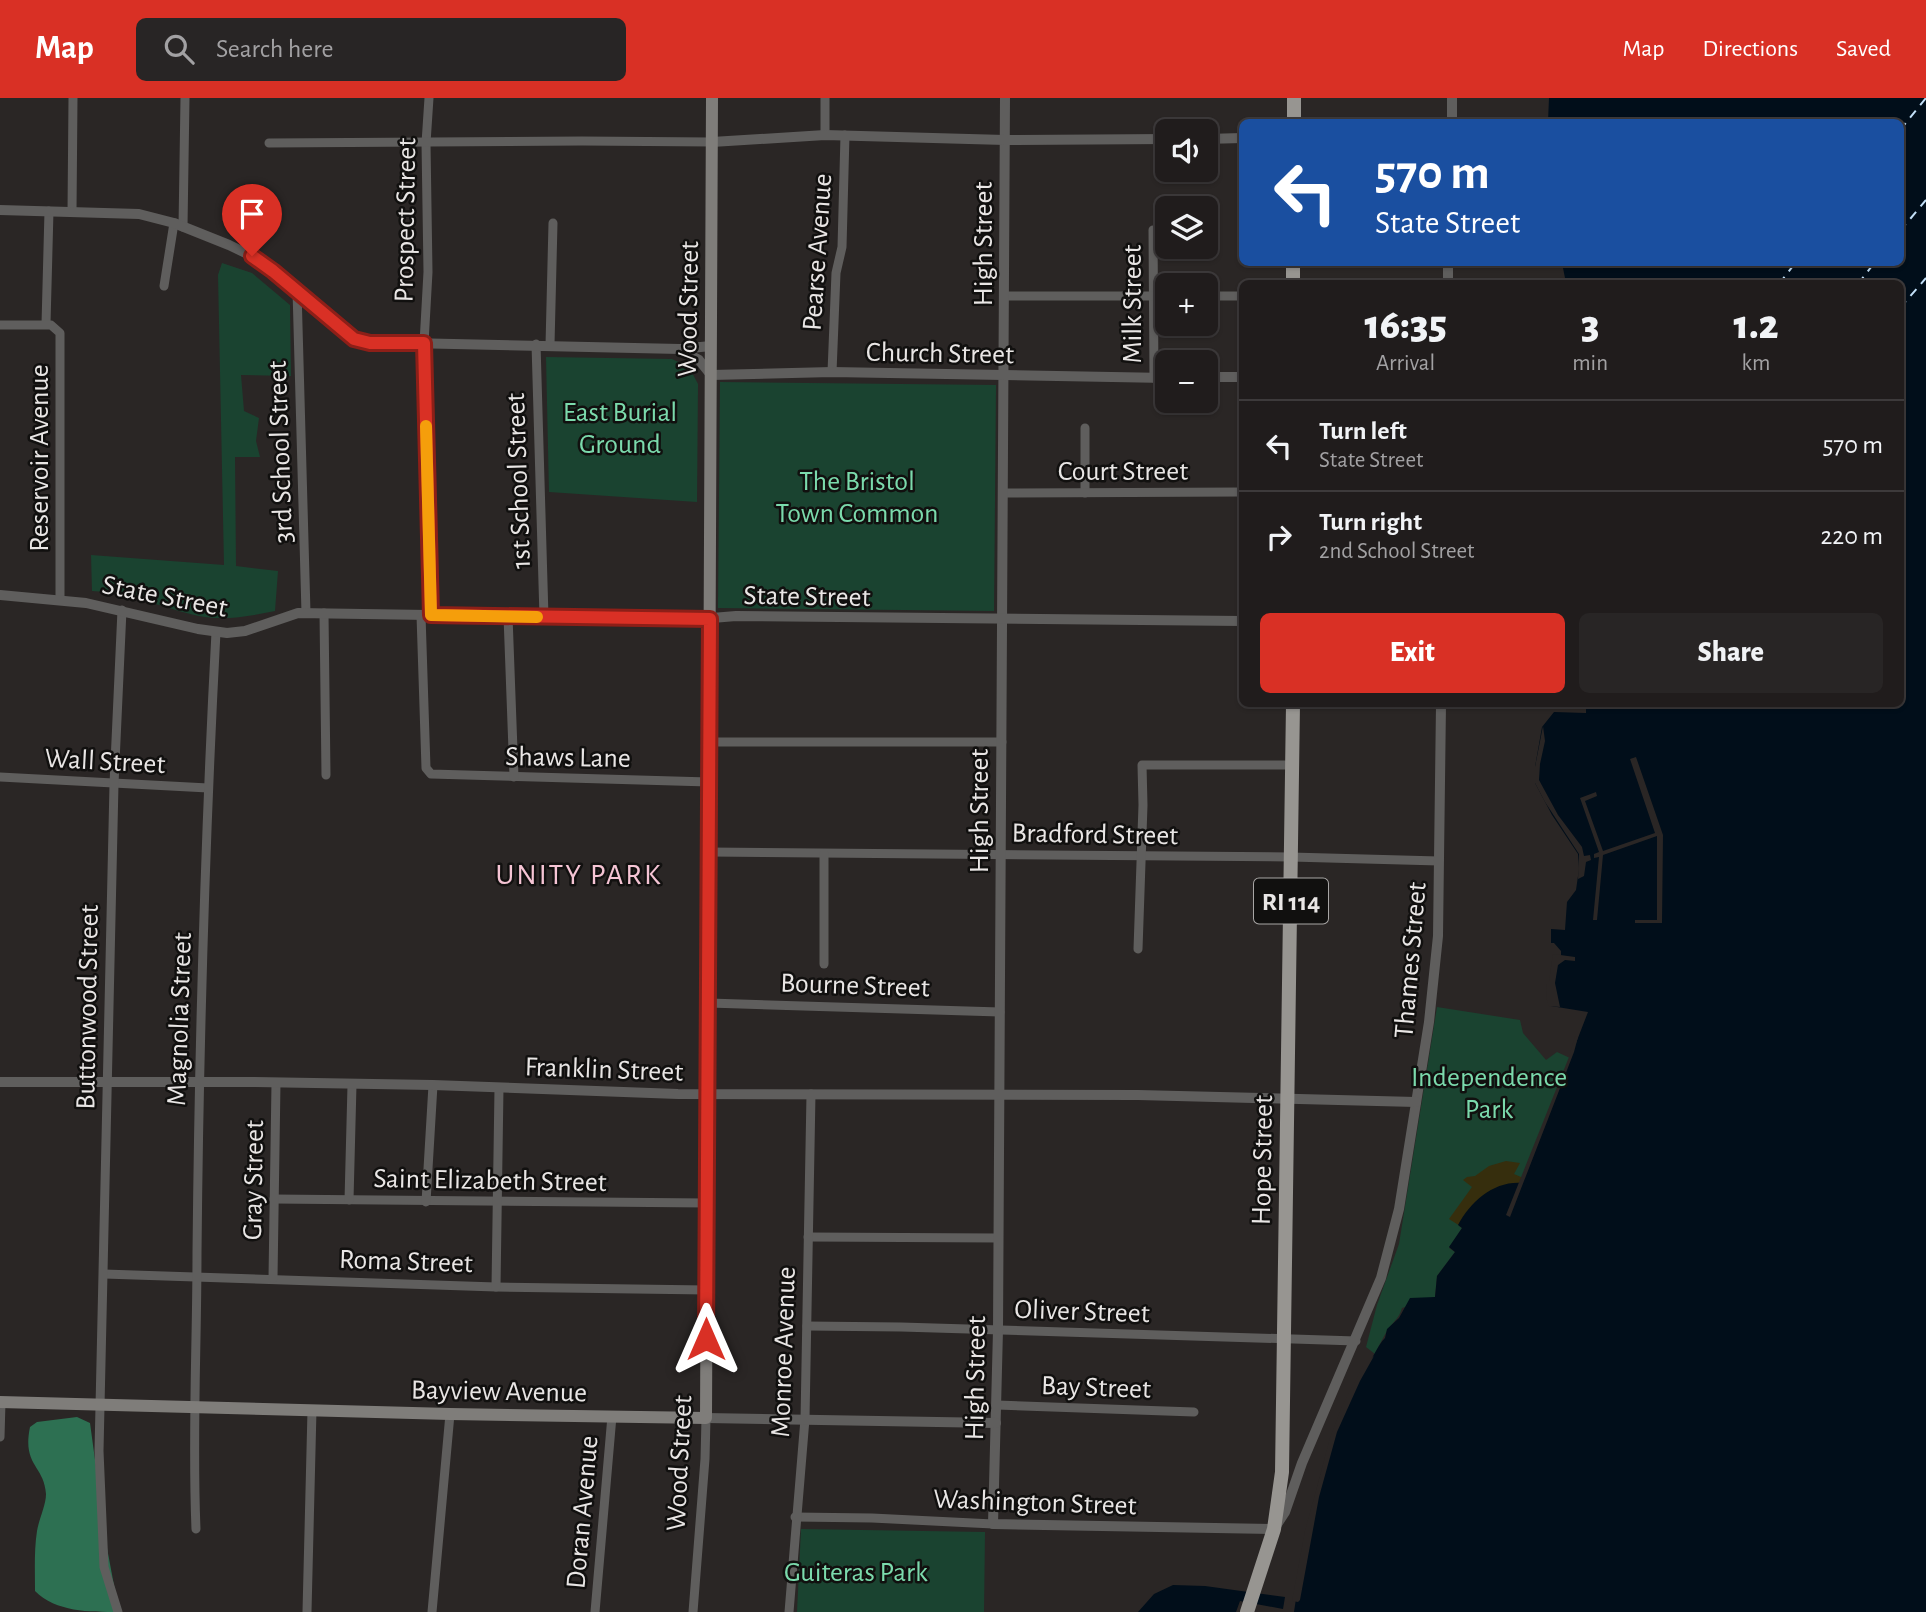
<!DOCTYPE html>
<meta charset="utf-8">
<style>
body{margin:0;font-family:"Alegreya Sans",sans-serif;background:#282525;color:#f1f3f6;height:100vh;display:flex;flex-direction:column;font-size:26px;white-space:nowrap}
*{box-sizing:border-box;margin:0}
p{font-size:23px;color:#a2a1a3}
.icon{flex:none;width:38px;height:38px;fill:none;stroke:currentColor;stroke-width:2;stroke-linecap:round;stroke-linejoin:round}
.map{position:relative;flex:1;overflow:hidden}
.sheet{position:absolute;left:1239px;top:182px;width:665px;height:427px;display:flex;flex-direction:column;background:#201c1c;border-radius:10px;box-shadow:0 2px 5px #0004,0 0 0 2px #3d3a3b}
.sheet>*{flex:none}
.banner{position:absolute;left:1239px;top:21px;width:665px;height:147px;border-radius:10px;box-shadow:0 2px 5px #0004,0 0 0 2px #3d3a3b;background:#1a4fa0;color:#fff;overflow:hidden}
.fabs{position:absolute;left:1155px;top:21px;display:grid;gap:14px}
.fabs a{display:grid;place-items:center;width:63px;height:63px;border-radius:10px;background:#201c1c;box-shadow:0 2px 5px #0004,0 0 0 2px #3d3a3b;font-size:35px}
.pin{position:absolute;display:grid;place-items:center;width:60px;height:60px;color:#fff;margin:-72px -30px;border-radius:50% 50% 50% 0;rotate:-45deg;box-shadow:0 0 7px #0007}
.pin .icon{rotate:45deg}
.me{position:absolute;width:77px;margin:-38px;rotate:0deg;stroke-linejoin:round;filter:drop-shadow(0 0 5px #0008)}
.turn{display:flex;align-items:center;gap:24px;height:147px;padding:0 21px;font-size:32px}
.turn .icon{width:91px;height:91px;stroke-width:2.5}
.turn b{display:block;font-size:49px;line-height:60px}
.eta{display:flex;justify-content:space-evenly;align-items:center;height:119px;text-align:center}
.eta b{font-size:42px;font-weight:800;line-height:49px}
.action{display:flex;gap:14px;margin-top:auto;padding:14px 21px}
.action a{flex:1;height:80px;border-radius:10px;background:#d93025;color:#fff;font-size:28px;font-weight:800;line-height:80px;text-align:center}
.action a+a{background:#282525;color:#f1f3f6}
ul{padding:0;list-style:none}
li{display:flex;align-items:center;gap:21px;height:91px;padding:0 21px;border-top:2px solid #3d3a3b}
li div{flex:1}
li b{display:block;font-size:26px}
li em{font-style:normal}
header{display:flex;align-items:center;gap:42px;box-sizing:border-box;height:98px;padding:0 35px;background:#d93025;color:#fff}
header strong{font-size:33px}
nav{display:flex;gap:38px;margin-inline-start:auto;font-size:24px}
.search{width:490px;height:63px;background:#282525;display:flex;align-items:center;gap:18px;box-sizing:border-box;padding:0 24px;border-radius:10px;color:#a2a1a3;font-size:26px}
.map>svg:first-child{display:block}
.green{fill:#1a4330}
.forest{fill:#2d7052}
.sand{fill:#362e0d}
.water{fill:#010e1a}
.pier{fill:#2a2625}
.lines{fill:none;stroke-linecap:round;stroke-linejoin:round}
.ferry{stroke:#c2dff7;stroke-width:2;stroke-dasharray:9 7;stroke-linecap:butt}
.minor{stroke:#5f5e5d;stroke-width:9}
.tertiary{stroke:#5f5e5d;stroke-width:10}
.secondary{stroke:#7f7d7a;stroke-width:12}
.primary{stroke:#979591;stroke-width:14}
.route-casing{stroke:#8d1f18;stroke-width:18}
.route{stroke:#d93025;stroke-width:12}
.slow{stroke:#f59e0b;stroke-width:12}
.labels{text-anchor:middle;stroke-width:5;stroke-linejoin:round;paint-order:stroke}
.shield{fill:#11100f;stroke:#a8a6a5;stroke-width:2}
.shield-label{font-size:26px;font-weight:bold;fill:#e9e6e5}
.street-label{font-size:28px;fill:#e9e6e5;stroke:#11100f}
.park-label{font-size:28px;fill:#7bdaac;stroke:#11100f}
.neighbourhood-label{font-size:30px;letter-spacing:2px;fill:#f5c4d4;stroke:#11100f}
</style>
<header>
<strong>Map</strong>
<div class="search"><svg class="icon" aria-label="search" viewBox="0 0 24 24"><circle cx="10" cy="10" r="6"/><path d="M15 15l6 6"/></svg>Search here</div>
<nav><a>Map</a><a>Directions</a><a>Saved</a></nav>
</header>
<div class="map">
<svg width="1926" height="1514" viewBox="0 0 1926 1514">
<rect width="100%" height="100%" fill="#2a2625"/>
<g class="green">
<path d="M222 165 252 175 290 207 291 278 241 277 244 313 259 320 256 343 260 359H235L236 468 278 473 275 513C251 518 224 523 199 518 163 510 130 495 92 493L91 457 224 467 218 177Z"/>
<polygon points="546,259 672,261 689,269 698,286 697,404 549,394"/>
<polygon points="720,284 996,287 994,513 718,510"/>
<path d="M1437 909 1520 922 1523 935 1546 962 1557 954 1570 960 1522 1085 1459 1128 1462 1130 1449 1150 1455 1154 1437 1178 1435 1199 1402 1210C1399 1220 1395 1222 1389 1230 1384 1237 1379 1248 1375 1256L1366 1249 1377 1207 1399 1146Z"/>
<polygon points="801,1431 985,1434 984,1514 797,1514"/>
</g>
<path class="forest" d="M77 1319 90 1325 107 1450 119 1514C89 1514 56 1514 35 1493 35 1474 34 1452 37 1433 39 1421 46 1407 46 1396 44 1367 22 1368 30 1329L37 1324Z"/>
<polygon class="sand" points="1506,1063 1520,1065 1514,1076 1521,1079 1521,1082 1506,1117 1482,1142 1449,1121 1472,1089 1463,1082 1467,1079 1475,1078 1489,1068"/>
<g class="water">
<path d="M1549 0H1926V1514H1294C1307 1429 1321 1340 1368 1267 1374 1258 1378 1247 1385 1240L1387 1231 1399 1220 1410 1200 1435 1199 1437 1178 1455 1154 1449 1149 1462 1130 1458 1127C1471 1103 1494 1083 1522 1085L1588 914 1551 908 1554 859H1561V853L1554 845H1551V831L1565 832 1567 804 1576 792 1579 771 1578 756 1552 717 1535 685V669L1542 629 1554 614 1586 615V606H1900V186L1566 185 1562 165 1900 164V24H1548Z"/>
<polygon points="1173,1487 1205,1488 1285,1499 1283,1511 1240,1503 1236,1514 1138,1514 1154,1496"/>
</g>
<g class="pier">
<polygon points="1543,628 1545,643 1540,666 1539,682 1558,717 1582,749 1584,758 1590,757 1591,762 1586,764 1584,778 1578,781 1579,756 1545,704 1535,685 1535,669"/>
<polygon points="1636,659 1663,737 1662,825 1635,825 1635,822 1657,822 1657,738 1603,757 1597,822 1593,822 1599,759 1594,760 1594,756 1599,754 1580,700 1596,694 1597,698 1585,703 1603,753 1655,735 1630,661"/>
<polygon points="1553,856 1575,859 1575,863 1565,862 1558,867 1555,885 1560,909 1549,908 1547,902 1546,886 1549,883"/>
<polygon points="1575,938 1578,939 1574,954 1510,1119 1506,1117 1569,959"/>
<polygon points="1374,1258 1360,1283 1337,1334 1319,1399 1300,1502 1298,1504 1292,1503 1305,1433 1330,1340 1342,1308 1364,1266"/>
</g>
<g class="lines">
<g class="ferry">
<polyline points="1900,32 1926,0"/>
<polyline points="1900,133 1926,102"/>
<polyline points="1779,186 1796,164"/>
<polyline points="1858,186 1875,164"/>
<polyline points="1900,210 1926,180"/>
</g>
<g class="minor">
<polyline points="429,0 426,45 428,174 424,245 431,517"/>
<polyline points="825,0 825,37"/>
<polyline points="269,45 582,43 712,44"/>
<polyline points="72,114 73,0"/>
<polyline points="183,129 185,0"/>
<polyline points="1153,132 1154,280"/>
<polyline points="164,188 174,125"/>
<polyline points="297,192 306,515"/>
<polyline points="1004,198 1167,198"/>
<polyline points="1206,198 1242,198"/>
<polyline points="46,226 49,113"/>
<polyline points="0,227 51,227 60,235 60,501"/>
<polyline points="536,246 544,519"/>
<polyline points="550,247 553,125"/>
<polyline points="832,274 836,175 842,149 845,37"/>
<polyline points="1085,330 1085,395"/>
<polyline points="1003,395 1242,394"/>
<polyline points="324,515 326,677"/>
<polyline points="421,517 426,670 431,676 709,684"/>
<polyline points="508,518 514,679"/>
<polyline points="709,644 1002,644"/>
<polyline points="0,679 208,690"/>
<polyline points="709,754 1291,759 1439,763"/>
<polyline points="824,756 824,866"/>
<polyline points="1138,851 1143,707 1142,667 1292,667"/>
<polyline points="709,905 1000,914"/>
<polyline points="274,1101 707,1105"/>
<polyline points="349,1102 352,987"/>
<polyline points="426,1104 433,987"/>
<polyline points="808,1139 998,1140"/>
<polyline points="104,1176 496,1189 707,1192"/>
<polyline points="273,1180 276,985"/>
<polyline points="496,1189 499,990"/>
<polyline points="807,1228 901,1229 1356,1243"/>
<polyline points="997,1307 1194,1314"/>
<polyline points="0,1339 1,1304"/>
<polyline points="795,1419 872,1420 993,1426"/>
<path d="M196 1431C192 1339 197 1248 197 1155 199 948 205 741 216 534"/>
<polyline points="118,1514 104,1469 99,1353 114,686 122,512"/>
<polyline points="307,1514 312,1312"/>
<polyline points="432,1514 450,1316"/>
<polyline points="595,1514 612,1318"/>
<polyline points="693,1514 705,1361 706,1320"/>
<polyline points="789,1514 805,1321 811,996"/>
</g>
<g class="tertiary">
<polyline points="1005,0 998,1232 993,1426 1274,1431 1285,1414 1302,1365 1381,1180 1399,1111 1429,924 1438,838 1441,606"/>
<polyline points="1452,24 1452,0"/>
<polyline points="1206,41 1242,40"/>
<polyline points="712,44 825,37 1005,42 1167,41"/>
<polyline points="0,112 139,116 174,125 229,147 258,161 349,238 363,244 680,251 711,248"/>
<polyline points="1448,186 1448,164"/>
<polyline points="682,253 699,262 711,277 832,274 1167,280"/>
<polyline points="1206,279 1242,279"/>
<polyline points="0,497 86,505 198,531 227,535 245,533 298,515 700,521 736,518 1242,523"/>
<polyline points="0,984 255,984 433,987 678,996 1138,997 1416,1004"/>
<polyline points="706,1320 996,1325"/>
</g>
<polyline class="secondary" points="0,1304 450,1316 706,1320 712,0"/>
<g class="primary">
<polyline points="1294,24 1294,0"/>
<polyline points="1293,186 1293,164"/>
<polyline points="1247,1514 1274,1431 1282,1374 1293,606"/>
</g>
</g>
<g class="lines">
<g class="route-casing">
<polyline id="route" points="252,158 273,173 354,241 370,245 424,245 431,517 710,521 706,1241"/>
</g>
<use href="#route" class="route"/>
<polyline class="slow" points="426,328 431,517 537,519"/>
</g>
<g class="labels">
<rect class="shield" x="1254" y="780.5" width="74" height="45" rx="5"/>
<g class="shield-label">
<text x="1291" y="812">RI 114</text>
</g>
<g class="street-label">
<text transform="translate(404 122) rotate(-89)" y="10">Prospect Street</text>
<text transform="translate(982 146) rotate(-90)" y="10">High Street</text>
<text transform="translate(816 154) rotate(-86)" y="10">Pearse Avenue</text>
<text transform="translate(1131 206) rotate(-90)" y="10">Milk Street</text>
<text transform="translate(687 211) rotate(-89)" y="10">Wood Street</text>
<text transform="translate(940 254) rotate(1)" y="10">Church Street</text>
<text transform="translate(279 354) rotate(-92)" y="10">3rd School Street</text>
<text transform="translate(38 360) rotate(-90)" y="10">Reservoir Avenue</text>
<text x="1123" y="382">Court Street</text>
<text transform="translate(517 383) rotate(-92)" y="10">1st School Street</text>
<text transform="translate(165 497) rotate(11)" y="10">State Street</text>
<text transform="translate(807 497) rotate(1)" y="10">State Street</text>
<text transform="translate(568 658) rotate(1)" y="10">Shaws Lane</text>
<text transform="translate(105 662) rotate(3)" y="10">Wall Street</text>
<text transform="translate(978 713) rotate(-90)" y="10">High Street</text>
<text transform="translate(1095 735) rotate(1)" y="10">Bradford Street</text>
<text transform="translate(1409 862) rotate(-85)" y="10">Thames Street</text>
<text transform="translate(855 886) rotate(2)" y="10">Bourne Street</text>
<text transform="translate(86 909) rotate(-89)" y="10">Buttonwood Street</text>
<text transform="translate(178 921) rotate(-88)" y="10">Magnolia Street</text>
<text transform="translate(604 970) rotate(2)" y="10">Franklin Street</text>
<text transform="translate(1261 1062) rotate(-89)" y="10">Hope Street</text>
<text transform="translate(490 1081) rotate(1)" y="10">Saint Elizabeth Street</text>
<text transform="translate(252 1082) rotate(-89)" y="10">Gray Street</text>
<text transform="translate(406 1162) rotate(2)" y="10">Roma Street</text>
<text transform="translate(1082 1212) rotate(2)" y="10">Oliver Street</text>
<text transform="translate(782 1254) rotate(-88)" y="10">Monroe Avenue</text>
<text transform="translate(974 1280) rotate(-89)" y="10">High Street</text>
<text transform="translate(1096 1288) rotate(2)" y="10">Bay Street</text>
<text transform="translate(499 1292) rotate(1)" y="10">Bayview Avenue</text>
<text transform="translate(678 1365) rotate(-87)" y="10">Wood Street</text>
<text transform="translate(1035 1403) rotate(2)" y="10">Washington Street</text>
<text transform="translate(581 1414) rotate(-85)" y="10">Doran Avenue</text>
</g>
<g class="park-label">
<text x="620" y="323">East Burial<tspan x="620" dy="32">Ground</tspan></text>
<text x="857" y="392">The Bristol<tspan x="857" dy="32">Town Common</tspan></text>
<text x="1489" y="988">Independence<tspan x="1489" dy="32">Park</tspan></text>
<text x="856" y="1483">Guiteras Park</text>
</g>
<g class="neighbourhood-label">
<text x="579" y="786">UNITY PARK</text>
</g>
</g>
</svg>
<div class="fabs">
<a><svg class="icon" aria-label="sound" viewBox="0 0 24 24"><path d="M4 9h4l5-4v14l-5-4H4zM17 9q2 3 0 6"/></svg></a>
<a><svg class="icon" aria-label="layers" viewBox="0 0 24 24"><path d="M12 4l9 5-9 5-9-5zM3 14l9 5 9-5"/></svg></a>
<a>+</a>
<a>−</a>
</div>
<div class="pin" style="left:252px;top:158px;background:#d93025"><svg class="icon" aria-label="arrive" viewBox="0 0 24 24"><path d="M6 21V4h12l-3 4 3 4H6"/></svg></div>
<svg class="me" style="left:706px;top:1241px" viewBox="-20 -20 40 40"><path d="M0-17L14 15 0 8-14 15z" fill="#d93025" stroke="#fff" stroke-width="4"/></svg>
<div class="banner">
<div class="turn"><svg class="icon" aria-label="left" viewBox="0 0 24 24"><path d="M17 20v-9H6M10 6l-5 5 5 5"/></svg><div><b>570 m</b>State Street</div></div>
</div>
<section class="sheet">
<div class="eta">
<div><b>16:35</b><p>Arrival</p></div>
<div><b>3</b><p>min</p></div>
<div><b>1.2</b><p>km</p></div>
</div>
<ul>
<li><svg class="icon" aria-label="left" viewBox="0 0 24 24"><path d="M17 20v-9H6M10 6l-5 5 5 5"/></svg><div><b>Turn left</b><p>State Street</p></div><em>570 m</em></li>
<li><svg class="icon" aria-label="right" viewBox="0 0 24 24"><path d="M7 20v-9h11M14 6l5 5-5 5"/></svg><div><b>Turn right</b><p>2nd School Street</p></div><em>220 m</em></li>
</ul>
<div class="action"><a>Exit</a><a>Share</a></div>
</section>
</div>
